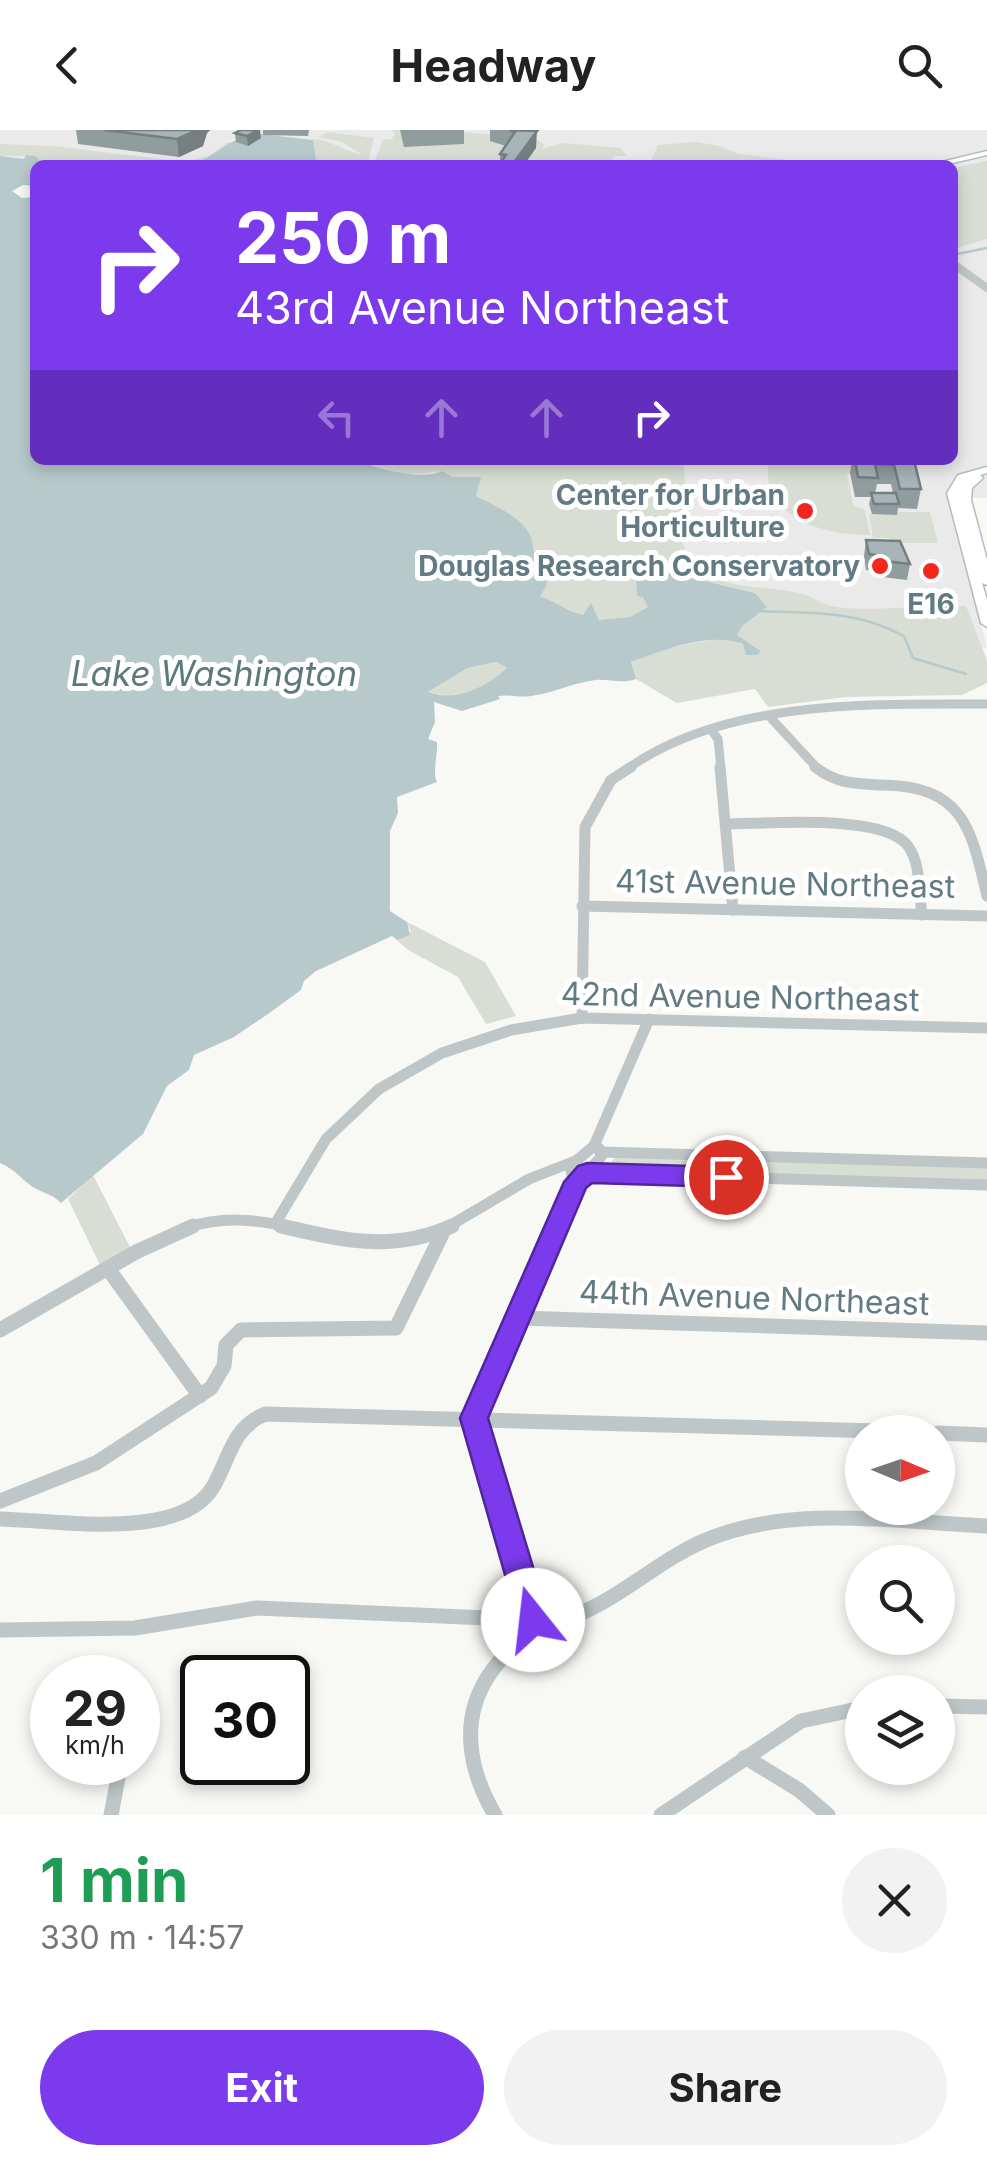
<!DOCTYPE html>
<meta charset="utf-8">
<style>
body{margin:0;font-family:Inter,sans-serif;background:#f2f2f2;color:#222;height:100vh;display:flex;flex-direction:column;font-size:38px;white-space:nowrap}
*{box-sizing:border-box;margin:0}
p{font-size:32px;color:#767676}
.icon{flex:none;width:55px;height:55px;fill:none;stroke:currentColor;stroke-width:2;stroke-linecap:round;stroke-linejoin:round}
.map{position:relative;height:1685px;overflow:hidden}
.panel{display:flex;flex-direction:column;background:#fff;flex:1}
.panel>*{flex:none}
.guide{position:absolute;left:30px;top:30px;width:928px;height:305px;border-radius:15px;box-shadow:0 5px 15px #0003;background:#7c3aed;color:#fff;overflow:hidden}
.needle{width:65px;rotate:92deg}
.controls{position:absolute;left:845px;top:1285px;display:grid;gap:20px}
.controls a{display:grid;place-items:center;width:110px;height:110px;border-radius:50%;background:#fff;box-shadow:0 5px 15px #0003;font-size:50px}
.speed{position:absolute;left:30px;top:1525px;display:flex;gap:20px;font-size:50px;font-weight:700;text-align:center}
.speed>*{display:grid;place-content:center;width:130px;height:130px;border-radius:50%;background:#fff;box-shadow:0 5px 15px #0003;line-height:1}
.speed small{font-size:25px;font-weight:400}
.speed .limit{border:5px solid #111;border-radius:15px;background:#fff;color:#111}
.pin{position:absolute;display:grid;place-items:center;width:85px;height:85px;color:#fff;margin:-42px;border:5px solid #fff;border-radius:50%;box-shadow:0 2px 10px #0007}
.me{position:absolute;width:110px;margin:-55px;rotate:344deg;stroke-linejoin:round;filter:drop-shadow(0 0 8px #0008)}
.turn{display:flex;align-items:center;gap:35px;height:210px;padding:0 40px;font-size:45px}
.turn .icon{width:130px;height:130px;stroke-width:2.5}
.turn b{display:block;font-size:70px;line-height:85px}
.lanes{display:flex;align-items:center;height:95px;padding:0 40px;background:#0003;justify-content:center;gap:50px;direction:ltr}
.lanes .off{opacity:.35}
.round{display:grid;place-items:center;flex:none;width:105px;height:105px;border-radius:52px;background:#f2f2f2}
.headline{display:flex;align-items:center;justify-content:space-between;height:170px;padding:0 40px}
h1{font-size:60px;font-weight:700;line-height:75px;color:#1e9e55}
.cta{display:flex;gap:20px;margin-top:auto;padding:20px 40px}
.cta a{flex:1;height:115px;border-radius:60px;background:#7c3aed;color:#fff;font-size:40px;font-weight:700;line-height:115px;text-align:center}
.cta a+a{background:#f2f2f2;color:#222}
header{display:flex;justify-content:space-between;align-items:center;height:130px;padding:0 40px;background:#fff;font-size:45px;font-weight:700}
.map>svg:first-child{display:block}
.built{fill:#e9eae9}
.green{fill:#d9ded4}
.water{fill:#b7c9cb;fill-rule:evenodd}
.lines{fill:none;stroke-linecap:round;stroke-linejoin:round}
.stream{stroke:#b7c9cb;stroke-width:2.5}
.secondary-casing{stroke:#b3bcbf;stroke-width:3}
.street-far3{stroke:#bec6c8;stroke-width:8}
.street-far2{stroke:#bec6c8;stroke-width:9}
.street-far1{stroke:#bec6c8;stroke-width:11}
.street{stroke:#bec6c8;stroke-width:15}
.secondary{fill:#fff;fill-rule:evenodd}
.wall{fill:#909c9e;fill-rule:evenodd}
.shaded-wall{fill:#757f81}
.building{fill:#a7b5b8;stroke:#757f81;stroke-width:2.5}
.route{fill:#7c3aed;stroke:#51269a;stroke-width:2.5}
.poi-dot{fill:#f2261c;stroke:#fff;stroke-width:4}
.labels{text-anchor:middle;stroke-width:10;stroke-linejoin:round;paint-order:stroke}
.far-poi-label{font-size:28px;font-weight:bold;fill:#617a83;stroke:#fff;text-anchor:end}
.street-label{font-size:32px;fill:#617a83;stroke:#fff}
.water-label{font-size:35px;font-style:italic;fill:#5c7a7d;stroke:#fff}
</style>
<header><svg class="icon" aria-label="back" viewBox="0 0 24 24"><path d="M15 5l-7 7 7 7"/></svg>Headway<svg class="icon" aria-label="search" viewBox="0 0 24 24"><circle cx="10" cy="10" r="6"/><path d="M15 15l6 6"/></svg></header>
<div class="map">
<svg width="987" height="1685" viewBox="0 0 987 1685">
<rect width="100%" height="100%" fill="#f8f8f5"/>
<polygon class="built" points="0,0 987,0 987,368 952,368 987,518 441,506 352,330 952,330 952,35 317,35 313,10 252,4 232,10 216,24 190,35 44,35 0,26"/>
<g class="green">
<polygon points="391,0 443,0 535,9 545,15 542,19 562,13 621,18 627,26 614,26 609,35 373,35 383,10 392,9 395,3"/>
<path d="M328 2 374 8 368 32 317 35 312 9C332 10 345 22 363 25L342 12 318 7Z"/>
<polygon points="228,12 232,13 211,28 191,35 42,35 36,26 0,26 0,14 54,16 185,32 209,26"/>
<polygon points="696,12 720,16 738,24 830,35 745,35 742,27 742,35 649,35 658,15"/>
<polygon points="987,31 987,109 953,119 953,38"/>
<path d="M357 330H683L689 395 678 396C690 465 746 452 799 463 810 465 818 472 828 475 857 484 930 474 966 476L987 530V553L962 565 846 567 768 577 755 559 677 573 636 549 631 532C664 519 693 509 731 510 742 510 749 518 760 520L737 505 756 463 663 441 637 449 649 477 630 487 599 490 590 475 583 486 540 467C542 452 541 449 536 436 520 389 520 388 476 366L480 347H453L442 341 407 345Z"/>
<path d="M769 330H867V343H847L853 375 865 380 870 405C824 405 758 388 769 330Z"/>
<polygon points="896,382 930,382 938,413 891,413 890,408 873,408 869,384"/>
<path d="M496 532 507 538C494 559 451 571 428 562L468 538Z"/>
<polygon points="407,792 485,832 516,886 486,894 458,847 408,820 397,810 411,802"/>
<polygon points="615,1027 987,1038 987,1050 616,1039 611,1033"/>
<polygon points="93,1045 134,1125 104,1143 68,1069"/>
</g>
<g class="water">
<path d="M251 3 313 10 317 35H191C214 27 229 10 251 3Z"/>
<path d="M26 25 36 26 42 35H35V56L23 55 12 61 22 68 35 67V330H357C378 339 423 351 442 341L453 347H481L476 366C499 378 535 392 533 421L539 425 536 435 542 439 547 454 540 467C556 471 565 481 583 485L591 473 599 490 630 487 648 477 643 467 637 466 636 449 663 441 755 463 767 477 742 496 737 505 761 521 757 525H746L743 514C709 501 662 521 631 532L636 549C623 554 610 549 595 550 573 553 553 563 531 566 519 568 509 564 498 566L500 569 462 581 434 572 435 592 428 609 437 612C438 624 432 643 437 652L397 667 398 683 390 701V781L407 792 410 805 397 810 392 806 316 841 304 851 301 860 268 884 234 907 194 925 189 940 167 956 143 1004 61 1073C51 1063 44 1064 33 1057 22 1050 16 1040 0 1033V26L24 29ZM496 532 507 538C489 555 457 573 428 562L468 538Z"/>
</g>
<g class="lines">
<g class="stream">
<polyline points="952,125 987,118"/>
<path d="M758 481C809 483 858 480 904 506L913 528 966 544"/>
</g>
<g class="secondary-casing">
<g id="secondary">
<polygon points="987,21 987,25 944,35 929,35"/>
<polygon points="987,337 987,343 980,345 983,348 972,358 971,370 987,430 987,455 982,453 987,470 987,497 981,493 947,363 958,345"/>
</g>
</g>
<polyline class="street-far3" points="952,133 987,158"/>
<g class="street-far2">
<polyline points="769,586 818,639"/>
<polyline points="712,601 718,609 721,639"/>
<path d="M627 639C726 569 870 574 987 574"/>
</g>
<g class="street-far1">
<polyline points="720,637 733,780"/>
<path d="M815 637C837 654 855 654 882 655 963 656 971 697 987 766"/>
<path d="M726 694C765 694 884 683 908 716 921 733 919 765 922 785"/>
<polyline points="582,776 987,786"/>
<polyline points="582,888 585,697 611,650 631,637"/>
<polygon points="594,1016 599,1018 601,1027 583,1047 572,1045 570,1036"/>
<polyline points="594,1016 649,889"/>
<polyline points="601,1022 987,1033"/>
<polyline points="587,1043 987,1055"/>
<polyline points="275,1094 326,1009 379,959 442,923 511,900 582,888 987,898"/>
<path d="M186 1098C222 1086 256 1089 292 1098"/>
<polyline points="446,1098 529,1049 575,1031"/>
<polyline points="556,1098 578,1048"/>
</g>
<g class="street">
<path d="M281 1096C343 1110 392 1123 452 1096"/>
<polyline points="109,1140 200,1266"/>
<polyline points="518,1188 987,1203"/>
<polyline points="0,1200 136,1122 193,1096"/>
<polyline points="938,1303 987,1305"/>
<polyline points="0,1371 96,1333 211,1258 224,1236 226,1215 241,1200 396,1198 443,1102"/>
<path d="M0 1389C55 1390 181 1412 213 1357 230 1328 231 1299 265 1284L914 1302"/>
<path d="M0 1500 135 1498 257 1478 559 1491C615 1475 654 1432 706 1410 791 1374 897 1392 987 1396"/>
<polyline points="938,1576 987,1577"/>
<polyline points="745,1627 799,1660 828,1685"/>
<polyline points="111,1685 121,1632"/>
<path d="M495 1685C469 1641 459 1590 489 1545 502 1525 520 1510 533 1490L474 1288 557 1096"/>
<polyline points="661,1685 801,1591 862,1578"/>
</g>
<use href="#secondary" class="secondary"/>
</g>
<g class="wall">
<polygon points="76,0 210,0 207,3 203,16 179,27 78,14"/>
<polygon points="263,0 309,0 308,6 263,5"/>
<polygon points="400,0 464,0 464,14 404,17"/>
<polygon points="490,0 532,0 536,18 500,34 500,24 506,16 490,11"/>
<polygon points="235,3 261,8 248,16 236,12"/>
<path d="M852 330H914L921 359 917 379 898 378 897 385 872 384 869 374 871 367H855L850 343ZM877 354H891L893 363H875Z"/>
<polygon points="866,410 910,434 907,450 874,446 873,441 866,440 864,426"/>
<polygon points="711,439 739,440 732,450 710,444"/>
</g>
<g class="shaded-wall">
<polygon points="197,0 210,0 207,3 203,16 179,27 177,9"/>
<polygon points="258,0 260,0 261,8 248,16 247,6"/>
<polygon points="537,1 536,18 524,35 512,35"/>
</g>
<g class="building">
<polygon points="104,0 197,0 177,9"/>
<polygon points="241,0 258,0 247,6 235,3"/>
<polygon points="509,0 537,1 512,35 499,35 506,25 500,24 515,2"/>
<polygon points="855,330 914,330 921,359 900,359 894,335 875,334 878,348 858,347"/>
<polygon points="871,363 896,363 899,374 874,374"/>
<polygon points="866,410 900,411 910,434 877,430 876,425 869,424"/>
<polygon points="718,429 739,434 733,444 711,439"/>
</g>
<polygon class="route" points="587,1033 726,1037 735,1040 738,1047 735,1054 726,1057 592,1053 586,1058 488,1288 549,1490 544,1501 533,1506 522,1501 518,1490 460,1288 564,1052 578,1036"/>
<g class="poi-dot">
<circle cx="805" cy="381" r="10"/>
<circle cx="880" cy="436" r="10"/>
<circle cx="931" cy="441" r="10"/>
</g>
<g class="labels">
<g class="far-poi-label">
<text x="785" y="375">Center for Urban<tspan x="785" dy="32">Horticulture</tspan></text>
<text x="860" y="446">Douglas Research Conservatory</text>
<text x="931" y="484" text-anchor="middle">E16</text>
</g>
<g class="street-label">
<text transform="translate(785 754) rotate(1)" y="11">41st Avenue Northeast</text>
<text transform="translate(740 867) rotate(1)" y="11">42nd Avenue Northeast</text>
<text transform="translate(754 1168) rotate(2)" y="11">44th Avenue Northeast</text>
</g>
<g class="water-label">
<text x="214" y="556">Lake Washington</text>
</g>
</g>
</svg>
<div class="controls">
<a><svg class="needle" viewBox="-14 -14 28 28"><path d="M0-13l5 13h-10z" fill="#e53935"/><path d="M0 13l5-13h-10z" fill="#767676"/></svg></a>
<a><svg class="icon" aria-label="search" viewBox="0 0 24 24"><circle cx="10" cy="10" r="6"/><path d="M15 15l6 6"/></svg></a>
<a><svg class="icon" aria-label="layers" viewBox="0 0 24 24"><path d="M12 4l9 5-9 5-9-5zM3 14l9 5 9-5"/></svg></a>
</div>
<div class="speed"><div>29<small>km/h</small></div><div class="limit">30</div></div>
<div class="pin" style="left:726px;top:1047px;background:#d93025"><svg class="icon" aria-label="arrive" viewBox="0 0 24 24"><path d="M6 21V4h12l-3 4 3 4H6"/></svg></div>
<svg class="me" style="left:533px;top:1490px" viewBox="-20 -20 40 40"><circle r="19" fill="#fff"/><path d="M0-13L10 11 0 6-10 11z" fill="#7c3aed"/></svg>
<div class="guide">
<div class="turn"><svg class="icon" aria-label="right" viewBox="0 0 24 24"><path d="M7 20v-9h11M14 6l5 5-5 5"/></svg><div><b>250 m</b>43rd Avenue Northeast</div></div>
<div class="lanes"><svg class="icon off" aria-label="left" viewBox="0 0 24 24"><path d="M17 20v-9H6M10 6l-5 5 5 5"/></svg><svg class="icon off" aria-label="ahead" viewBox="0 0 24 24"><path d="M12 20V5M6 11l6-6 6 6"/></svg><svg class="icon off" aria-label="ahead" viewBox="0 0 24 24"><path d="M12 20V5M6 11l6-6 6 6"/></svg><svg class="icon" aria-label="right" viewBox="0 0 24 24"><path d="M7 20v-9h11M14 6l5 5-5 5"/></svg></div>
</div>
</div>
<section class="panel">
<div class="headline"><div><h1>1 min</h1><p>330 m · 14:57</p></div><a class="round"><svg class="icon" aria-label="close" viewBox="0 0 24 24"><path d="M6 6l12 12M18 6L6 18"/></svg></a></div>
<div class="cta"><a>Exit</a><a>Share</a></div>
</section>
